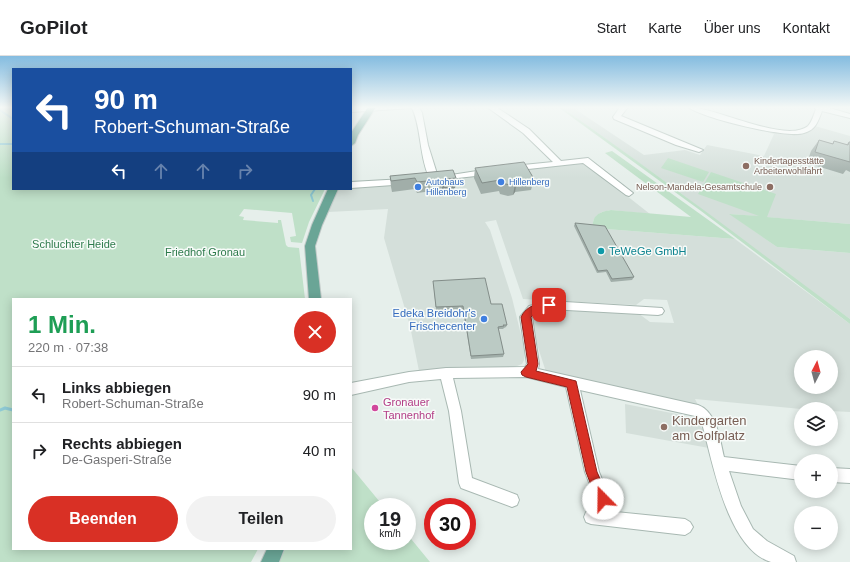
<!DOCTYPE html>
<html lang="de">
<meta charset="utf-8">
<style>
body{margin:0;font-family:Arial,sans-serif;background:#f2f2f2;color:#202124;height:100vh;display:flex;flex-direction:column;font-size:15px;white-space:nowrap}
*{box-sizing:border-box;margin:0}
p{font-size:13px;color:#757577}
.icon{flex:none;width:22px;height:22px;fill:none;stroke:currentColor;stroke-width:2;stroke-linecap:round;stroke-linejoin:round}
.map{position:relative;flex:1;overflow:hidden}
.details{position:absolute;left:12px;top:242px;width:340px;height:252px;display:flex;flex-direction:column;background:#fff;border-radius:0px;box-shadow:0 2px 10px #0003}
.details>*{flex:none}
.guide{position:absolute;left:12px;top:12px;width:340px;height:122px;border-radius:0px;box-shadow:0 2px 10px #0003;background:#1a4fa0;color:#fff;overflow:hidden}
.needle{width:26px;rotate:6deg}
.tools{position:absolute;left:794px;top:294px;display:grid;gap:8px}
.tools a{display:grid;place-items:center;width:44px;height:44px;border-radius:50%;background:#fff;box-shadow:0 2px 10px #0003;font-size:20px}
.speed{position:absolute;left:364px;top:442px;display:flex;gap:8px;font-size:20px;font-weight:700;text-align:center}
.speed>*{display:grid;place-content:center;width:52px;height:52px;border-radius:50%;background:#fff;box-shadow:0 2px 10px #0003;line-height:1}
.speed small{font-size:10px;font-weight:400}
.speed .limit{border:6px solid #d22;background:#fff;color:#111}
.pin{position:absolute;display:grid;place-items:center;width:34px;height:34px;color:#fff;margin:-17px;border-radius:8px;box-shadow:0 2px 6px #0006}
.me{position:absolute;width:44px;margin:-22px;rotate:338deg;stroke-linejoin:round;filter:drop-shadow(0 0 3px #0008)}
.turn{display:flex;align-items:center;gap:14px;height:84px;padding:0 16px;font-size:18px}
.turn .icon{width:52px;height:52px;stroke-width:2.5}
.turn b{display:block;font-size:28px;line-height:34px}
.lanes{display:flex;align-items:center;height:38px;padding:0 16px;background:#0003;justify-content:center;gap:20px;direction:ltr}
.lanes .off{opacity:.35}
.round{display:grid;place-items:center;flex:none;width:42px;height:42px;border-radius:21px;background:#f2f2f2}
.headline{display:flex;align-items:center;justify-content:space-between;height:68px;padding:0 16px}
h1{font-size:24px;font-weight:600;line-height:30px;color:#1e9e55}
.action{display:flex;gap:8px;margin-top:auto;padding:8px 16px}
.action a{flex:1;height:46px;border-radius:24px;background:#d93025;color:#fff;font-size:16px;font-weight:600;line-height:46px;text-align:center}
.action a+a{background:#f2f2f2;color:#202124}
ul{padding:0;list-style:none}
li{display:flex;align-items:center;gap:12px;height:56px;padding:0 16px;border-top:1px solid #e0e0e0}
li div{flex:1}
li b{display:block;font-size:15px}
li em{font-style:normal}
header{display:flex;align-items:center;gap:24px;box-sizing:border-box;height:56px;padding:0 20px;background:#fff;border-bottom:1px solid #e0e0e0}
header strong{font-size:19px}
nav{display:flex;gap:22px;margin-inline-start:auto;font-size:14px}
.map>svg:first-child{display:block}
.built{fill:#d4dfda;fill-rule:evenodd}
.green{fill:#bfe0c8}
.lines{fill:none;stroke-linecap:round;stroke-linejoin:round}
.stream-far1{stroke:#8ec9d4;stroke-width:2}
.stream{stroke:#8ec9d4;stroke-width:3}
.minor-casing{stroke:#a8b8b2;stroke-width:2}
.major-casing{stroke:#c2cac8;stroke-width:2}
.minor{fill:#fff;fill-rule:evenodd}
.major{fill:#6aa596;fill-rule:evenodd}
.wall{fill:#a1aea9}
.shaded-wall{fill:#838d89}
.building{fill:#bbcac4;stroke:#838d89}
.route{fill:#d93025;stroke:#8d1f18}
.education-dot{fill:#8d6e63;stroke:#f7fbf9;stroke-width:1.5}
.shop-dot{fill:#3f7fe0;stroke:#f7fbf9;stroke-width:1.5}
.culture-dot{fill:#0f9aa8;stroke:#f7fbf9;stroke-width:1.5}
.hotel-dot{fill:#d1479c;stroke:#f7fbf9;stroke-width:1.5}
.labels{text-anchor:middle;stroke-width:3;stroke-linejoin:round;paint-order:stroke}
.far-education-label{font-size:9px;fill:#785e54;stroke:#f7fbf9;text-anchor:start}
.far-shop-label{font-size:9px;fill:#366cbe;stroke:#f7fbf9;text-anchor:start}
.park-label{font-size:11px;fill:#2d7a4b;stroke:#f7fbf9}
.culture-label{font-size:11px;fill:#0d838f;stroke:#f7fbf9;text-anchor:start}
.shop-label{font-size:11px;fill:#366cbe;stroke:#f7fbf9;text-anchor:end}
.hotel-label{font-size:11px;fill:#b23c85;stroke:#f7fbf9;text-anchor:start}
.near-education-label{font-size:13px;fill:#785e54;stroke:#f7fbf9;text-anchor:start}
</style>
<header>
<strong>GoPilot</strong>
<nav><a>Start</a><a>Karte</a><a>Über uns</a><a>Kontakt</a></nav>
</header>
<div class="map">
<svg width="850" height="506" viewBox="0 0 850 506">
<rect width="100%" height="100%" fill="#e6efeb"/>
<g class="built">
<polygon points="561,51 572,51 644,99 685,94 700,99 707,89 764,100 774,78 767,76 795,79 810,75 815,70 850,80 850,168 730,158 777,191 850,197 850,263 760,198 674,132"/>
<path d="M585 107 650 158 611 154 602 156 596 160 593 165V172L735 183 850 268V356L831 355V353H801L695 343 698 349 546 316 532 273 533 262 538 257 550 253 638 257 650 266 674 267 667 244 644 243 636 249 523 243 496 164 485 166 490 174 512 242 525 295 524 304 522 308 512 312H466L419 315 410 270 384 182 388 153 328 156 338 134ZM801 301H831V331H801Z"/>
<polygon points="625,348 687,360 694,363 703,373 709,392 626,377"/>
</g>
<g class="green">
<polygon points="0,51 10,51 13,53 13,133 325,133 309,166 302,187 291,186 290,181 296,180 292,157 244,153 239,160 244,161 243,164 278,167 278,164 281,164 286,189 288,191 299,192 305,243 13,243 13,493 258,493 251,506 0,506"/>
<path d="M558 51H561C659 119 754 192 850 263V268L701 155Z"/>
<path d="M612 95 735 183 593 172C592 159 599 156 611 154L691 161 605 97Z"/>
<polygon points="668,102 709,116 703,126 661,112"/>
<polygon points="711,116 776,138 767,161 850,168 850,197 777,191 729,158 759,160 698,138"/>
<polygon points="351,411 384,451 373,451 373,485 407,485 407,478 430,506 279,506 285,493 351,493"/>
</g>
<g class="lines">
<g class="stream-far1">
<polyline points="0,54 13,63"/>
<polyline points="0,88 13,88"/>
<polyline points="313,145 311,139 315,133"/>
</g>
<polyline class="stream" points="0,354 5,352 13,354"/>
<g class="minor-casing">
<g id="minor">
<path d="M419 51 422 57 428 89 438 121 490 113 493 114 494 116 493 118 431 125C419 103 422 73 412 52L351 56V52Z"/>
<polygon points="487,51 496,51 529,73 561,105 588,102 633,137 629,140 626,139 583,107 510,115 509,113 510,111 513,110 553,106 523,77"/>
<polygon points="620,51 628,51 621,60 703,94 699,96 676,89 614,63 613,61"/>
<path d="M688 51C716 51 785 88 808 70 812 66 814 58 816 53L813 51H826L850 58V62L822 55C818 65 816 74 804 77 787 83 702 62 688 51Z"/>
<polygon points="404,123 407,124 408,126 407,128 351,132 351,126"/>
<path d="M549 245 662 252 664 255 662 258 658 259 549 253 540 255 532 261 539 308 538 313 698 349C717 356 720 384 724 401L801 410V424L729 415 741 450 753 473 767 485 794 500 796 506C789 506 778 506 771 506 728 493 713 408 703 371L699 364 695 360 580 334 599 416 616 456 685 463 690 466 693 471 690 476 685 479 591 468 586 466 584 461 586 456 591 454 600 455 585 416 566 331 526 321 453 322 461 355 472 422 517 439 519 444 517 449 512 451 461 432 459 427 449 355 441 323 409 326 351 339V327L409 316 446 312 525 311 527 308 520 261 529 250Z"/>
<polygon points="831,412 850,413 850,427 831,426"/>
</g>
</g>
<g class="major-casing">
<g id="major">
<polygon points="368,51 376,51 358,79 355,87 351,90 351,77"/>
<polygon points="328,133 338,133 322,169 315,190 321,243 309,243 305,190 312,169"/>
<polygon points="267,493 284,493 279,506 261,506"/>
</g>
</g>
<use href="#minor" class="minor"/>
<use href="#major" class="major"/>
</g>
<g class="wall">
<polygon points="819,84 832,88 834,85 846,89 849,86 850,86 850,116 846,114 843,118 807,107 811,95"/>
<polygon points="475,112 534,123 531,134 515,136 513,139 508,140 500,138 499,135 481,138 474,122"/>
<polygon points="390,120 456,122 455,132 417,137 415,133 392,136 391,131"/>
<polygon points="575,167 634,221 632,224 611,226 606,216 597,217 574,170"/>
<polygon points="433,225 491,248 507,269 506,271 504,272 503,273 498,273 504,298 503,301 471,303 463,253 436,254"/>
</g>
<g class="shaded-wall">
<polygon points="456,122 455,132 442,135 442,124"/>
<polygon points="517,125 515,136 513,139 515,128"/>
</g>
<g class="building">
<polygon points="819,84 833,88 834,85 848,89 849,86 850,86 850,106 815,96"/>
<polygon points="524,106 534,123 517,125 515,128 510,129 502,127 500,124 482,127 475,112"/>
<polygon points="453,114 456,122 417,126 415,122 391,125 390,120"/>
<polygon points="575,167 605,170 634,221 612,223 607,214 598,215"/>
<polygon points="485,222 491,248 502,248 507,269 503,269 504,270 498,271 504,298 471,300 463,250 436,251 433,225"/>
</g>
<linearGradient id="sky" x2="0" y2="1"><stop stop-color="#84bce0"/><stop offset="0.42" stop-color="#f4f8f6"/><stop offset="1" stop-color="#f4f8f6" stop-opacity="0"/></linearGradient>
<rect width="850" height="122" fill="url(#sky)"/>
<path class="route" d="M549 246 552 247 554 249 552 252 538 255 531 261 538 308 536 315 576 325 597 416 609 443 607 447 603 449 598 447 586 416 567 331 526 321 522 319 521 316 528 308 521 261C527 249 537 248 549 246Z"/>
<g class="education-dot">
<circle cx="746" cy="110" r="4"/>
<circle cx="770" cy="131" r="4"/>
<circle cx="664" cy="371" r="4"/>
</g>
<g class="shop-dot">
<circle cx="501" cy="126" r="4"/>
<circle cx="418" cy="131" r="4"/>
<circle cx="484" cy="263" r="4"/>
</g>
<circle class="culture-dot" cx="601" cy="195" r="4"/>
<circle class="hotel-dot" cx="375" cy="352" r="4"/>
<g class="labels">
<g class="far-education-label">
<text x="754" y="108">Kindertagesstätte<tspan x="754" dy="10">Arbeiterwohlfahrt</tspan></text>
<text x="762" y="134" text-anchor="end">Nelson-Mandela-Gesamtschule</text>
</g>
<g class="far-shop-label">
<text x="426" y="129">Autohaus<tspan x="426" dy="10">Hillenberg</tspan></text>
<text x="509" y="129">Hillenberg</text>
</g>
<g class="park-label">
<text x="74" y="192">Schluchter Heide</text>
<text x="205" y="200">Friedhof Gronau</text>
</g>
<g class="culture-label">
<text x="609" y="199">TeWeGe GmbH</text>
</g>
<g class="shop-label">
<text x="476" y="261">Edeka Breidohr's<tspan x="476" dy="13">Frischecenter</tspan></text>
</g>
<g class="hotel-label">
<text x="383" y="350">Gronauer<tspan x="383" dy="13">Tannenhof</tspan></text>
</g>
<g class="near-education-label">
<text x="672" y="369">Kindergarten<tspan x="672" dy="15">am Golfplatz</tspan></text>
</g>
</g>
</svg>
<div class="tools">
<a><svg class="needle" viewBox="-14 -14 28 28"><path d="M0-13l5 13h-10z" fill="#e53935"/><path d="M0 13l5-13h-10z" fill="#757577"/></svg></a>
<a><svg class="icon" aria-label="layers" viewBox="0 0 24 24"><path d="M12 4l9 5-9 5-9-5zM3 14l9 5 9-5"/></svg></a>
<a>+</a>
<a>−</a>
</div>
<div class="speed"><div>19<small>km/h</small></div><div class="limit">30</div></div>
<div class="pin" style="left:549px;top:249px;background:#d93025"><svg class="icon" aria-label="arrive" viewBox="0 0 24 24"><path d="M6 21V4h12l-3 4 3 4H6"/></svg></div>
<svg class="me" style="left:603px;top:443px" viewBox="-20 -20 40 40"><circle r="19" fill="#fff"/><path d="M0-13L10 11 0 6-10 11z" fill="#d93025"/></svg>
<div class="guide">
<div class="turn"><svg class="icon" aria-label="left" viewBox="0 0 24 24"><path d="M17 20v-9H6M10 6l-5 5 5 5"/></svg><div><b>90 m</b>Robert-Schuman-Straße</div></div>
<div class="lanes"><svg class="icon" aria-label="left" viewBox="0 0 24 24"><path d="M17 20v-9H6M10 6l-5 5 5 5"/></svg><svg class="icon off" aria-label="ahead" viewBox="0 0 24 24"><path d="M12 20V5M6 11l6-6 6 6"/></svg><svg class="icon off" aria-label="ahead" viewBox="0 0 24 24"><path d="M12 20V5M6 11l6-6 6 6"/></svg><svg class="icon off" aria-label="right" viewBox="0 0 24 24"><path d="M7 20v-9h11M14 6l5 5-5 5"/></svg></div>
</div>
<section class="details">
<div class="headline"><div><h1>1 Min.</h1><p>220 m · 07:38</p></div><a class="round" style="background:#d93025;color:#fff"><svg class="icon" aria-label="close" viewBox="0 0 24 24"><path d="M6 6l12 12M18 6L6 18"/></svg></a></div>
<ul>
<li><svg class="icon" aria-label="left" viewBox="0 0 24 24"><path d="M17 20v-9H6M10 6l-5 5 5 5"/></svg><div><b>Links abbiegen</b><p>Robert-Schuman-Straße</p></div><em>90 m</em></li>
<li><svg class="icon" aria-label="right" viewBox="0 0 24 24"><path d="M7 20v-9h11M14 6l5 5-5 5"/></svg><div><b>Rechts abbiegen</b><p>De-Gasperi-Straße</p></div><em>40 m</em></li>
</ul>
<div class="action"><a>Beenden</a><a>Teilen</a></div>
</section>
</div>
